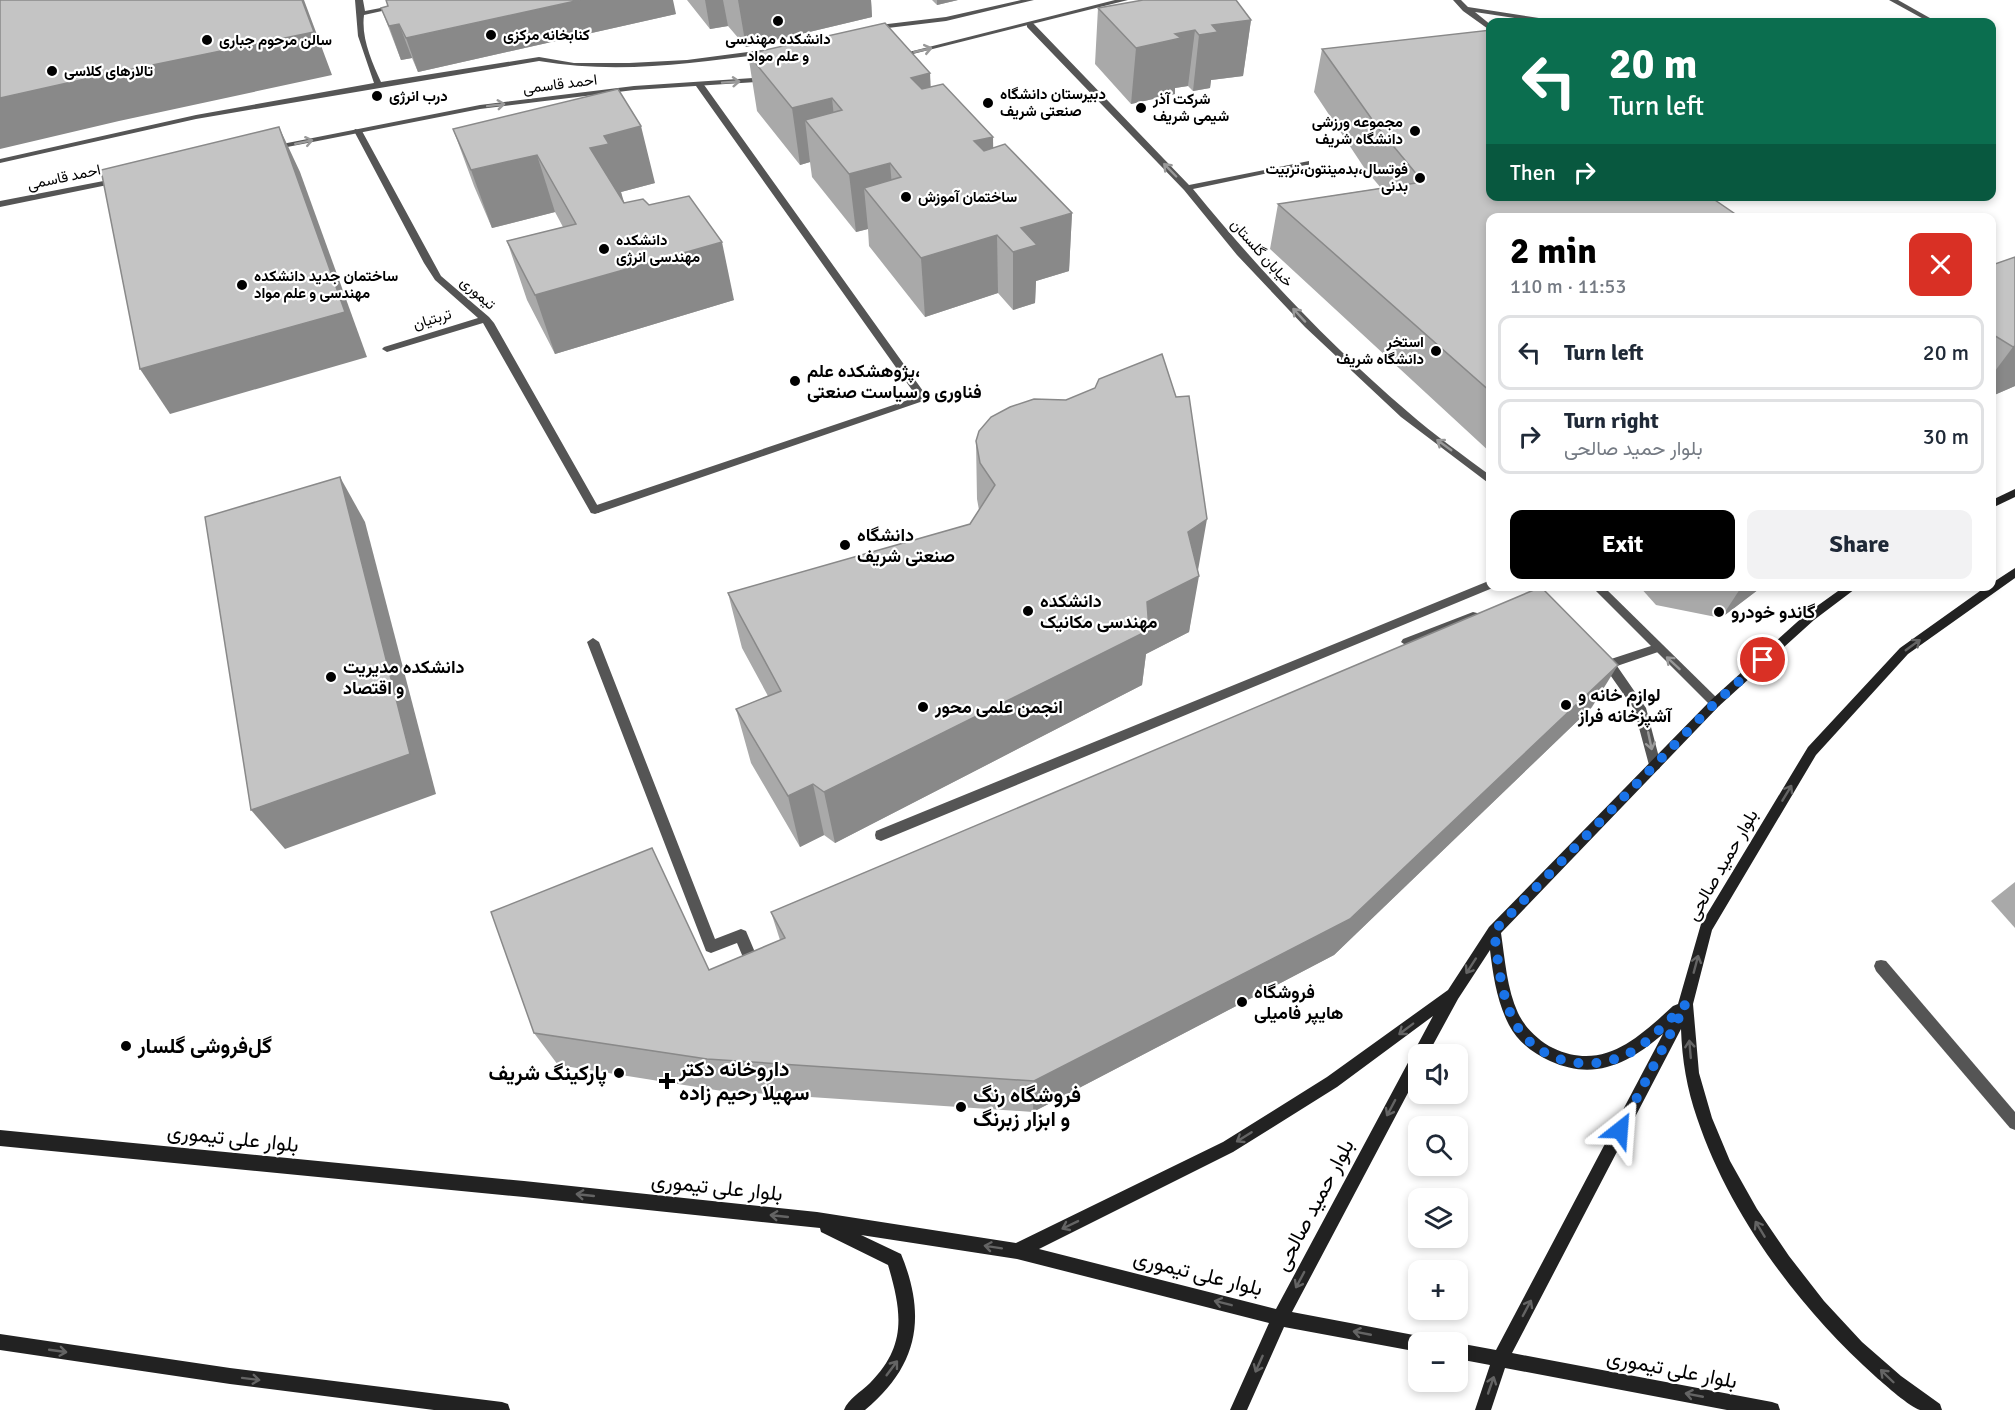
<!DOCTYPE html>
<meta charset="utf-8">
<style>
body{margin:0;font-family:Signika,Vazirmatn,sans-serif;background:#f2f2f3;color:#1f2937;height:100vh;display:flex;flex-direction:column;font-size:22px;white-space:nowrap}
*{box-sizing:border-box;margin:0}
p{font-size:20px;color:#747a83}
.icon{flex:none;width:33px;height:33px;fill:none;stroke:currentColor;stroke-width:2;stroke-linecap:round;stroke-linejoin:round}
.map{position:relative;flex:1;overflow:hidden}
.sheet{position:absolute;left:1486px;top:213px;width:510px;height:378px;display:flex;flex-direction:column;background:#fff;border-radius:12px;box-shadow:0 3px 9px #0003}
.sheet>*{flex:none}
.banner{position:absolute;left:1486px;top:18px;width:510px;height:183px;border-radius:12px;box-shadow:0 3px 9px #0003;background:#0b6e4f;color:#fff;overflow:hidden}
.tools{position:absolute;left:1408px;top:1044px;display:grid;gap:12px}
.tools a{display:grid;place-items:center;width:60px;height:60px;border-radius:12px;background:#fff;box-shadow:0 3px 9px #0003;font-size:30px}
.pin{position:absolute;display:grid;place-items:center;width:51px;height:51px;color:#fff;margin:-26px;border:3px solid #fff;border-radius:50%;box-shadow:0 2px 6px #0007}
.me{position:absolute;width:66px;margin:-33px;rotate:28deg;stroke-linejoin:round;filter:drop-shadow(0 0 4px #0008)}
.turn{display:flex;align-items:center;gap:21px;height:126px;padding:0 24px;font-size:27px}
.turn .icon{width:78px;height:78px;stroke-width:2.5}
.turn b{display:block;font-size:42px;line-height:51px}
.then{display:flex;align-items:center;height:57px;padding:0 24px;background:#0003;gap:12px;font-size:22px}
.round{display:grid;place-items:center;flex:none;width:63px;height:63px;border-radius:12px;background:#f2f2f3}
.summary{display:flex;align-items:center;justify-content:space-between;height:102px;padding:0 24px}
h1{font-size:36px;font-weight:800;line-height:45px;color:#000}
.action{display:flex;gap:12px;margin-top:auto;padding:12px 24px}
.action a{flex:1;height:69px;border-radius:12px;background:#000;color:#fff;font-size:24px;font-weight:800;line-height:69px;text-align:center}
.action a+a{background:#f2f2f3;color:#1f2937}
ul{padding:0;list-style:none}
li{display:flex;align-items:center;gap:18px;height:75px;margin:0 12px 9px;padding:0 12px;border:3px solid #e0e1e3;border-radius:12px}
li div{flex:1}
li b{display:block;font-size:22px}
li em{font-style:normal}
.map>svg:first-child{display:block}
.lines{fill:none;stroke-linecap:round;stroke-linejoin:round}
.service{fill:#555;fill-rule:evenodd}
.pedestrian{fill:#555;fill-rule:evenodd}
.minor{fill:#555;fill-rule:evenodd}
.tertiary{fill:#555;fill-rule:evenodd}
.secondary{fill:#222;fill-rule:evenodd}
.wall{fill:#a9a9a9}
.shaded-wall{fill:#898989}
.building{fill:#c4c4c4;stroke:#898989;stroke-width:1.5}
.oneway{stroke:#999}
.oneway2{stroke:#646464}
.route{stroke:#1a73e8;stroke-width:10;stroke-dasharray:0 18}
.poi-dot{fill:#000;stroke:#fff;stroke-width:2}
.labels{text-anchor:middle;stroke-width:4.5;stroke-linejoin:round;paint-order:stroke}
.far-poi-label{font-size:15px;font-weight:bold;fill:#000;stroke:#fff;text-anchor:start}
.far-street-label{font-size:15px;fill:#000;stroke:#fff}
.poi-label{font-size:18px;font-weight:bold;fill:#000;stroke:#fff;text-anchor:start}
.street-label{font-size:18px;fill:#000;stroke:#fff}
.near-poi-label{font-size:21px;font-weight:bold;fill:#000;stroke:#fff;text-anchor:start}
.near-street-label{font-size:21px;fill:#000;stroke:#fff}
</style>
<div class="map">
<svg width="2015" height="1410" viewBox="0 0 2015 1410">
<rect width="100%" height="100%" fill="#fff"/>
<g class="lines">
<g class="service">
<path d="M355 0H363L365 11 396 5 400 7 364 15C361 38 372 62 381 82L539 57 574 63H629L687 60 763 50 767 52 763 54C689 64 614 74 539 61L196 119 0 163V159L196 115 374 83 358 36Z"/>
<polygon points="1021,0 1034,0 946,21 871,30 867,28 871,26 946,17"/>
<polygon points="1453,0 1461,0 1468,7 1552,20 1556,22 1541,22 1475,12 1491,25 1491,31 1463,11"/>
<polygon points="696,82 702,82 928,398 926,400 595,514 591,513 590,510 591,507 917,397 696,86"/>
<polygon points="1473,612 1477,613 1479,616 1477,619 1407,646 1401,642 1403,639"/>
<polygon points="1657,644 1661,645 1663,648 1661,651 1617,666 1646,708 1661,765 1659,769 1655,770 1651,769 1649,765 1634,709 1599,659 1605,654 1611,659"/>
<polygon points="1881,960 1886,961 2015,1112 2015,1130 2010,1128 1876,971 1874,966 1876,961"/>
</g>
<polygon class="pedestrian" points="593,638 599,642 715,939 741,929 746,931 762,969 760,974 755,975 750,974 737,943 711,953 706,951 587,642"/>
<g class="minor">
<polygon points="1889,0 1898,0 1937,22 1929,22"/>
<path d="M1027 23H1033L1189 185 1309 161V165H1306L1193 189C1258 269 1329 344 1408 412 1434 435 1463 455 1491 476V485L1401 417 1305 327 1237 255 1184 190 1027 27Z"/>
<polygon points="355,129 362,131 441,276 489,317 494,323 600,510 599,513 591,513 483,323 387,352 382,349 384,347 478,318 435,280 424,263 354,131"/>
<polygon points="1491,580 1491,586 1495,587 886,839 881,841 876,839 875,835 876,831"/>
<polygon points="1591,586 1603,586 1719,700 1721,703 1719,706 1711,706"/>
</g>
<g class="tertiary">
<polygon points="1115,0 1128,0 897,58 893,56"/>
<polygon points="768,77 772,79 771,81 634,90 480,109 272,150 268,148 272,146 480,105 634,86"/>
<polygon points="119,178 122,178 122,182 0,207 0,201"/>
</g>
<g class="secondary">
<polygon points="2015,489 2015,497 1992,508 1992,500"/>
<path d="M2015 568V578L1908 654 1816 755 1712 930 1693 1004 1699 1073 1712 1118 1730 1161 1757 1209 1789 1256 1824 1301 1862 1342 1901 1376 1940 1404 1942 1410C1936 1410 1926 1410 1920 1410 1910 1407 1885 1385 1876 1377 1800 1309 1730 1216 1697 1118 1687 1089 1682 1060 1681 1029L1512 1353 1772 1402 1778 1404 1780 1410H1727L1505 1368 1491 1410H1475L1490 1365 1458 1359V1343L1496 1350 1663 1034C1628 1064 1594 1081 1550 1061 1533 1053 1518 1042 1509 1025 1497 1002 1493 975 1490 950L1458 999 1428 1054H1419V1072L1292 1312 1419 1336 1425 1338 1427 1342H1419V1352L1284 1327 1247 1410H1230L1269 1323 1017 1259 861 1235 901 1254C927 1317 918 1366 865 1410H844C848 1399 861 1392 870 1383 907 1346 902 1312 888 1265L821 1232 820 1228 524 1197 0 1146V1130L524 1181 817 1212 1016 1243 1223 1142 1327 1077 1448 990 1489 927 1711 700 1806 614 1845 586H1859L1814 620 1719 706 1501 933C1505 960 1507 989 1518 1013 1525 1028 1539 1041 1553 1048 1603 1072 1638 1038 1673 1006L1678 1004 1701 924 1808 747 1900 648 1987 586H1992V583ZM1433 1016 1276 1309 1039 1249 1233 1152 1337 1087Z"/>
<polygon points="0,1334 230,1368 502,1402 508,1404 510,1410 434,1410 230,1384 0,1350"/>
</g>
</g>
<g class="wall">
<polygon points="687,0 871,0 872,17 746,47 728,26 710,29"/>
<polygon points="932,0 958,0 937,5"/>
<polygon points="381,8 676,14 418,72 412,58 401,60"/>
<polygon points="1098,8 1251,20 1243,76 1211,80 1210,88 1193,91 1188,86 1175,88 1175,94 1131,104 1095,64"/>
<polygon points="1322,49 1491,218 1491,453 1270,249 1278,204 1381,188 1365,169 1314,92"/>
<polygon points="748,54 931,87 993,148 1072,213 1069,271 1036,281 1035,303 1013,310 998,293 925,317 869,246 868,229 856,232 812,177 810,162 800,165 757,111"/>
<polygon points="453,129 655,183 621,192 623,202 734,300 555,354 527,300 507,241 563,227 555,212 492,228 474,186"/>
<polygon points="2015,257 2015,386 1992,396 1992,265"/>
<polygon points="976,441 1198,571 1189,632 1146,654 1142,685 835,843 824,835 800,847 751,763 736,709 768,696 742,648 728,593 970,524 979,510 977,499"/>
<polygon points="1639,586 1763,586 1721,618 1656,605"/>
<polygon points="1592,707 1334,955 1033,1112 722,1091 558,1065 534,1033 709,970 780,940 771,912"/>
<polygon points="2015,882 2015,928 1991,901"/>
</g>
<g class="shaded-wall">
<polygon points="302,0 304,0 332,75 119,121 0,149 0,98"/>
<polygon points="580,0 673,0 676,14 418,72 406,38"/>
<polygon points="705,0 723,0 728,26 710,29"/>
<polygon points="738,0 871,0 872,17 746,47"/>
<polygon points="937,0 958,0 937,5"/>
<polygon points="1251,20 1243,76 1211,80 1210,88 1193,91 1199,35 1212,25"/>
<polygon points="399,24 412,58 401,60 389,26"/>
<polygon points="1195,30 1188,86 1175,88 1175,94 1131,104 1136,48 1175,34"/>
<polygon points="930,73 933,130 911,78"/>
<polygon points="832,98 838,155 805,120 810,162 800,165 792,108"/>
<polygon points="641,126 655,183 621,192 624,202 606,206 590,148 604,136"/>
<polygon points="279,127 300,172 367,357 170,414 140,369"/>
<polygon points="993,137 994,194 974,141"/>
<polygon points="537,155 555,212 492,228 471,170"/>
<polygon points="890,163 895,221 864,188 868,229 856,232 849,174"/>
<polygon points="1072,213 1069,271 1036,281 1035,303 1013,310 1013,252 1021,228"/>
<polygon points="997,235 998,293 925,317 921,258"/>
<polygon points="722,242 734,300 555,354 535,295"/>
<polygon points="2015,346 2015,386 1992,396 1992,375 2013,347"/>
<polygon points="340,477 365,522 436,794 285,849 251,810"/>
<polygon points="1207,519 1197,576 1199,576 1189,632 1146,654 1142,685 835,843 824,792 1147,602 1188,532"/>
<polygon points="1742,586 1763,586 1721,618"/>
<polygon points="1618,665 1592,707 1334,955 1033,1112 1034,1081"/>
<polygon points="813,784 824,835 800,847 788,796"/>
</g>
<g class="building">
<polygon points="0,0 302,0 314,32 94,77 0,98"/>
<polygon points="386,0 580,0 406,38 399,24 389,26 381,8 388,6"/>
<polygon points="1143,0 1236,0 1251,20 1212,25 1218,32 1199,35 1195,30 1175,34 1181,38 1136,48 1098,8"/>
<polygon points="885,23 930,73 911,78 922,89 943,84 993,137 974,141 984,151 1005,144 1072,213 1021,228 1037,245 1013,252 997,235 921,258 864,188 901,177 890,163 849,174 805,120 842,110 832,98 792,108 748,54"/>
<polygon points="1491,30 1491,196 1709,196 1741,218 1491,218 1491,392 1278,204 1423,182 1376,125 1322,49"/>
<polygon points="618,89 641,126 604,136 609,144 590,148 624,203 643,199 649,205 689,196 722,242 535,295 507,241 576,224 537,155 471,170 453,129"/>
<polygon points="279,127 345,312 140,369 101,170"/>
<polygon points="2015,257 2015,346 2013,347 1992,334 1992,265"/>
<polygon points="1162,354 1176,397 1189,396 1207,519 1188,532 1199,576 1147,602 1149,630 824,792 813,784 788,796 736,709 781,691 728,593 970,524 995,485 980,463 976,441 979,431 991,417 1010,407 1034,399 1066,400 1095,388 1099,379"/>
<polygon points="340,477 410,754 251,810 205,517"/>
<polygon points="1541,587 1618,665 1350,919 1034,1081 707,1059 534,1033 491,912 652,848 709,970 785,938 771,912"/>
</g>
<defs><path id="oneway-shaft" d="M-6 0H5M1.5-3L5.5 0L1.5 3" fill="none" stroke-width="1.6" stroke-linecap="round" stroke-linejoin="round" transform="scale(1.5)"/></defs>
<g class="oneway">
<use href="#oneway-shaft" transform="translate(923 50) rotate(-13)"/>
<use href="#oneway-shaft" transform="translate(731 82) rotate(-4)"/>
<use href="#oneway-shaft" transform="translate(496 105) rotate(-7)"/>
<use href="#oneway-shaft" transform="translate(304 142) rotate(-12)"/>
<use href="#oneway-shaft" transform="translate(1170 170) rotate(-134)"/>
<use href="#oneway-shaft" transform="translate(1299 315) rotate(-133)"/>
<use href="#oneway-shaft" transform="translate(1444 445) rotate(-144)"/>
<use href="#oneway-shaft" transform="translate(1673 663) rotate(-137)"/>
<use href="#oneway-shaft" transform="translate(1650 741) rotate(78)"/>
</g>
<g class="oneway2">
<use href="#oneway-shaft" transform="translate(1913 645) rotate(-36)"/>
<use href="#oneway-shaft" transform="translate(1787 793) rotate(-59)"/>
<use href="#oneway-shaft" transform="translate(1696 964) rotate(-75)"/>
<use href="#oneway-shaft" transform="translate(1471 966) rotate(123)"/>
<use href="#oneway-shaft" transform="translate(1406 1029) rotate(143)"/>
<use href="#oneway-shaft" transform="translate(1690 1049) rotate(-95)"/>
<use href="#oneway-shaft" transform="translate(1391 1108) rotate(118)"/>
<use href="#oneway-shaft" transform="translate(1244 1137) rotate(148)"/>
<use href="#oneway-shaft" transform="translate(585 1195) rotate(-174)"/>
<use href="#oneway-shaft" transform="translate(779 1216) rotate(-174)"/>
<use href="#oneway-shaft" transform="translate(1070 1225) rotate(154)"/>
<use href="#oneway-shaft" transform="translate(1760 1229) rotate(-121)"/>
<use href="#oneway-shaft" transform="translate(993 1247) rotate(-171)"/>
<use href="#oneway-shaft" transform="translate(1300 1280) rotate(118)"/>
<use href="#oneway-shaft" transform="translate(1223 1303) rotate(-166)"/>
<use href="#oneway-shaft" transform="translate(1527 1308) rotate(-62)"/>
<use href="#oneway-shaft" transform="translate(1362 1333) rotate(-169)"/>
<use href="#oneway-shaft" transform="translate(58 1351) rotate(8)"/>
<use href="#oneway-shaft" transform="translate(1259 1364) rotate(114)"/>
<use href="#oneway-shaft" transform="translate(892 1368) rotate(-53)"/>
<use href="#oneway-shaft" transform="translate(1887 1376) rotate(-136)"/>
<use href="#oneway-shaft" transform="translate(251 1379) rotate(7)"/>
<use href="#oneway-shaft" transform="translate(1491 1385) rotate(-71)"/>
<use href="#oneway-shaft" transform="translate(1694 1395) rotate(-169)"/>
</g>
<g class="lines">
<path class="route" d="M1620 1130 1686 1004C1671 1018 1657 1033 1642 1045 1600 1077 1535 1067 1512 1017 1500 990 1498 960 1494 931L1715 703 1763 660"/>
</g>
<g class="poi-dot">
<circle cx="778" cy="21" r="6"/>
<circle cx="491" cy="35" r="6"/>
<circle cx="207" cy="40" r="6"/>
<circle cx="52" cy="71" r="6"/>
<circle cx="377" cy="96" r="6"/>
<circle cx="988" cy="103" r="6"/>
<circle cx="1141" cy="108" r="6"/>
<circle cx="1415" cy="131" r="6"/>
<circle cx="1420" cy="178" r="6"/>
<circle cx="906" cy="197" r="6"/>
<circle cx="604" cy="249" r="6"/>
<circle cx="242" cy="285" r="6"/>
<circle cx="1436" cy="351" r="6"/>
<circle cx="795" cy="381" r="6"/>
<circle cx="845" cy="545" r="6"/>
<circle cx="1028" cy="611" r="6"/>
<circle cx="1719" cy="612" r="6"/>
<circle cx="331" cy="677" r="6"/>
<circle cx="1566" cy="705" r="6"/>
<circle cx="923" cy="707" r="6"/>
<circle cx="1242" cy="1002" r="6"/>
<circle cx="126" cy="1046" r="6"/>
<circle cx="619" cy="1073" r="6"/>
<path d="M664 1072h6v6h6v6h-6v6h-6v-6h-6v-6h6z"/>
<circle cx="961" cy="1107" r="6"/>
</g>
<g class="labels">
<g class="far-poi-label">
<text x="503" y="40">کنابخانه مرکزی</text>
<text x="778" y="44" text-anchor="middle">دانشکده مهندسی<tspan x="778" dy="17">و علم مواد</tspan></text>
<text x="219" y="45">سالن مرحوم جباری</text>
<text x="64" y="76">تالارهای کلاسی</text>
<text x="1000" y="99">دبیرستان دانشگاه<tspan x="1000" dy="17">صنعتی شریف</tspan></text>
<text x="389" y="101">درب انرژی</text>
<text x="1153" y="104">شرکت آذر<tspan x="1153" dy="17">شیمی شریف</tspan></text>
<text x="1403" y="127" text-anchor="end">مجموعه ورزشی<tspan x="1403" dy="17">دانشگاه شریف</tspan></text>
<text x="1408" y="174" text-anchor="end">فوتسال،بدمینتون،تربیت<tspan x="1408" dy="17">بدنی</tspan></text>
<text x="918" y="202">ساختمان آموزش</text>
<text x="616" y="245">دانشکده<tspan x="616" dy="17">مهندسی انرژی</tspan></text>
<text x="254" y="281">ساختمان جدید دانشکده<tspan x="254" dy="17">مهندسی و علم مواد</tspan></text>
<text x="1424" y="347" text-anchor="end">استخر<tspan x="1424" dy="17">دانشگاه شریف</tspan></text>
</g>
<g class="far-street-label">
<text transform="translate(560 84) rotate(-7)" y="5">احمد قاسمی</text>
<text transform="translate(64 177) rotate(-12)" y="5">احمد قاسمی</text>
<text transform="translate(1262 253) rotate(48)" y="5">خیابان گلستان</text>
<text transform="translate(478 293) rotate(41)" y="5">تیموری</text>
<text transform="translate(432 319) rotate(-17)" y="5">تربتیان</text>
</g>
<g class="poi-label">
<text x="807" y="377">پژوهشکده علم،<tspan x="807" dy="21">فناوری و سیاست صنعتی</tspan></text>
<text x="857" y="541">دانشگاه<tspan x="857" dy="21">صنعتی شریف</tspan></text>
<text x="1040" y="607">دانشکده<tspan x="1040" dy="21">مهندسی مکانیک</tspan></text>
<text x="1731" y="618">گاندو خودرو</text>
<text x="343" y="673">دانشکده مدیریت<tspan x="343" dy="21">و اقتصاد</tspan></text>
<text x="1578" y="701">لوازم خانه و<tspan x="1578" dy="21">آشپزخانه فراز</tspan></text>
<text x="935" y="713">انجمن علمی محور</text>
<text x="1254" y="998">فروشگاه<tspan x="1254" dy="21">هایپر فامیلی</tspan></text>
</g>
<g class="street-label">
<text transform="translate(1722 865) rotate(-60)" y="6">بلوار حمید صالحی</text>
</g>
<g class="near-poi-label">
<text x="138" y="1053">گل‌فروشی گلسار</text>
<text x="679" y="1076">داروخانه دکتر<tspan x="679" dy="24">سهیلا رحیم زاده</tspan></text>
<text x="607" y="1080" text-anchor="end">پارکینگ شریف</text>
<text x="973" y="1102">فروشگاه رنگ<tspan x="973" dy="24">و ابزار زبرنگ</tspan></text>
</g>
<g class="near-street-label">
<text transform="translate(233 1138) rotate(6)" y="7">بلوار علی تیموری</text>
<text transform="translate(717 1187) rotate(6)" y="7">بلوار علی تیموری</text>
<text transform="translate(1314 1205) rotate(-62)" y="7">بلوار حمید صالحی</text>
<text transform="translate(1198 1273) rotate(14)" y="7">بلوار علی تیموری</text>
<text transform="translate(1672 1369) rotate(11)" y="7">بلوار علی تیموری</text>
</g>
</g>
</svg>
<div class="tools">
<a><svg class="icon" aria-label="sound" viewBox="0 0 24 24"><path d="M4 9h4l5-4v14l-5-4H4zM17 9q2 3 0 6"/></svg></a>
<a><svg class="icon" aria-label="search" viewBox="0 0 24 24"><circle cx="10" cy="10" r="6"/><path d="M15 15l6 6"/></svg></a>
<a><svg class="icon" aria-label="layers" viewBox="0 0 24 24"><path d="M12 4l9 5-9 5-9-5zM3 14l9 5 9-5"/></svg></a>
<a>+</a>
<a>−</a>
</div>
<div class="pin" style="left:1763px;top:660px;background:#d93025"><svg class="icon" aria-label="arrive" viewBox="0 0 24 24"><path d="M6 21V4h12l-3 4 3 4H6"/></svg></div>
<svg class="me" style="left:1620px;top:1130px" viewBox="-20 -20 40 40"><path d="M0-17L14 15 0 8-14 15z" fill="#1a73e8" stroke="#fff" stroke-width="4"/></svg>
<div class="banner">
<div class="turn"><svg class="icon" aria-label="left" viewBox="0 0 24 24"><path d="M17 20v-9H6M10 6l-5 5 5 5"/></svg><div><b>20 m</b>Turn left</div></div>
<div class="then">Then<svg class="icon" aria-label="right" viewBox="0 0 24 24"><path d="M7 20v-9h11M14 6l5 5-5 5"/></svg></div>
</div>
<section class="sheet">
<div class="summary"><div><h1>2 min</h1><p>110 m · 11:53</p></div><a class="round" style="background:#d93025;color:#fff"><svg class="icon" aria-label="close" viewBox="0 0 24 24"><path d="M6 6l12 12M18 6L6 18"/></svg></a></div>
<ul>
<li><svg class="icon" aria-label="left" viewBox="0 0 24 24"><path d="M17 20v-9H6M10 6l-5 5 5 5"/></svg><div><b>Turn left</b></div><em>20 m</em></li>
<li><svg class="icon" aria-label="right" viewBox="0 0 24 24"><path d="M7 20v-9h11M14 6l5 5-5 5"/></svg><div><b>Turn right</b><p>بلوار حمید صالحی</p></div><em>30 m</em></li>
</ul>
<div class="action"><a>Exit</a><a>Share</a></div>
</section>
</div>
